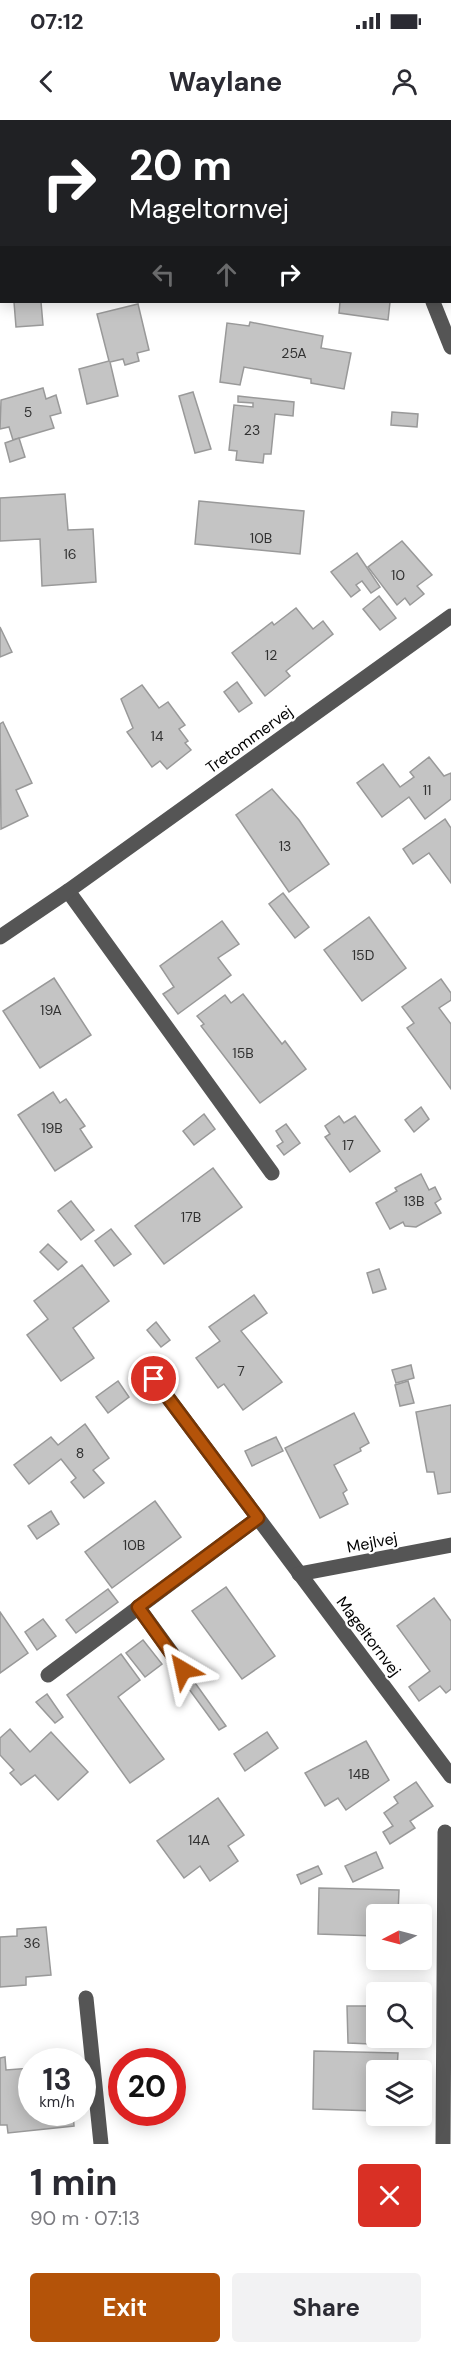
<!DOCTYPE html>
<meta charset="utf-8">
<style>
body{margin:0;font-family:"DM Sans",sans-serif;background:#f2f2f3;color:#2b2b33;height:100vh;display:flex;flex-direction:column;font-size:22px;white-space:nowrap}
*{box-sizing:border-box;margin:0}
p{font-size:20px;color:#7c7c81}
.icon{flex:none;width:33px;height:33px;fill:none;stroke:currentColor;stroke-width:2;stroke-linecap:round;stroke-linejoin:round}
.map{position:relative;height:2024px;overflow:hidden}
.panel{display:flex;flex-direction:column;background:#fff;flex:1}
.panel>*{flex:none}
.banner{position:absolute;left:0px;top:0px;width:452px;height:183px;box-shadow:0 3px 15px #0003;background:#202124;color:#fff;overflow:hidden}
.needle{width:39px;rotate:264deg}
.controls{position:absolute;left:366px;top:1784px;display:grid;gap:12px}
.controls a{display:grid;place-items:center;width:66px;height:66px;border-radius:6px;background:#fff;box-shadow:0 3px 15px #0003;font-size:30px}
.speed{position:absolute;left:18px;top:1928px;display:flex;gap:12px;font-size:30px;font-weight:700;text-align:center}
.speed>*{display:grid;place-content:center;width:78px;height:78px;border-radius:50%;background:#fff;box-shadow:0 3px 15px #0003;line-height:1}
.speed small{font-size:15px;font-weight:400}
.speed .limit{border:9px solid #d22;background:#fff;color:#111}
.pin{position:absolute;display:grid;place-items:center;width:51px;height:51px;color:#fff;margin:-26px;border:3px solid #fff;border-radius:50%;box-shadow:0 2px 6px #0007}
.me{position:absolute;width:66px;margin:-33px;rotate:324deg;stroke-linejoin:round;filter:drop-shadow(0 0 4px #0008)}
.turn{display:flex;align-items:center;gap:21px;height:126px;padding:0 30px;font-size:27px}
.turn .icon{width:78px;height:78px;stroke-width:2.5}
.turn b{display:block;font-size:42px;line-height:51px}
.lanes{display:flex;align-items:center;height:57px;padding:0 30px;background:#0003;justify-content:center;gap:30px;direction:ltr}
.lanes .off{opacity:.35}
.round{display:grid;place-items:center;flex:none;width:63px;height:63px;border-radius:6px;background:#f2f2f3}
.headline{display:flex;align-items:center;justify-content:space-between;height:102px;padding:0 30px}
h1{font-size:36px;font-weight:700;line-height:45px}
.primary-button{display:flex;gap:12px;margin-top:auto;padding:12px 30px}
.primary-button a{flex:1;height:69px;border-radius:6px;background:#b45309;color:#fff;font-size:24px;font-weight:700;line-height:69px;text-align:center}
.primary-button a+a{background:#f2f2f3;color:#2b2b33}
.status{display:flex;justify-content:space-between;align-items:center;height:42px;padding:0 30px;background:#fff;direction:ltr}
.status svg{height:16px;fill:currentColor}
header{display:flex;justify-content:space-between;align-items:center;height:78px;padding:0 30px;background:#fff;font-size:27px;font-weight:700}
.map>svg:first-child{display:block}
.building{fill:#c4c4c4;stroke:#999;stroke-width:1.5}
.lines{fill:none;stroke-linecap:round;stroke-linejoin:round}
.minor{stroke:#555;stroke-width:15}
.route-casing{stroke:#753606;stroke-width:15}
.route{stroke:#b45309;stroke-width:10}
.labels{text-anchor:middle;stroke-width:4.5;stroke-linejoin:round;paint-order:stroke}
.number-label{font-size:14px;fill:#313131}
.street-label{font-size:16px;fill:#000;stroke:#fff}
</style>
<div class="status"><b>07:12</b><svg viewBox="0 0 49 12"><path d="M0 12V9h3v3zM5 12V6h3v6zM10 12V3h3v9zM15 12V0h3v12zM26 1h20v11H26zM47 4h2v5h-2z"/></svg></div>
<header><svg class="icon" aria-label="back" viewBox="0 0 24 24"><path d="M15 5l-7 7 7 7"/></svg>Waylane<svg class="icon" aria-label="person" viewBox="0 0 24 24"><circle cx="12" cy="8" r="4"/><path d="M4 21q1-7 8-7t8 7"/></svg></header>
<div class="map">
<svg width="451" height="2024" viewBox="0 0 451 2024">
<rect width="100%" height="100%" fill="#fff"/>
<g class="building">
<polygon points="14,182 41,182 43,205 16,207"/>
<polygon points="340,182 390,182 388,200 339,193"/>
<polygon points="138,184 149,230 137,233 139,241 125,245 123,239 110,242 118,276 87,284 79,249 109,241 97,194"/>
<polygon points="250,202 323,216 321,228 351,233 344,269 311,263 311,259 244,247 240,265 220,262 227,203 249,206"/>
<polygon points="43,268 46,279 56,275 61,293 50,296 54,308 13,320 9,307 0,309 1,280"/>
<polygon points="193,272 211,329 195,333 179,276"/>
<polygon points="238,276 294,282 293,296 275,294 271,334 264,334 263,343 236,340 237,331 229,330 234,285 253,287 253,283 238,282"/>
<polygon points="392,292 418,294 417,307 391,305"/>
<polygon points="19,318 25,337 10,342 5,323"/>
<polygon points="65,374 68,410 93,409 96,462 42,466 40,419 0,421 0,378"/>
<polygon points="199,381 304,391 300,434 195,424"/>
<polygon points="402,421 432,455 417,466 424,474 410,485 405,478 397,485 368,447"/>
<polygon points="357,433 380,467 371,473 362,461 356,465 360,470 351,477 331,452"/>
<polygon points="379,476 396,498 380,510 363,489"/>
<polygon points="296,488 313,509 323,501 333,514 286,551 290,556 265,576 232,533 272,502 274,505"/>
<polygon points="0,507 12,532 0,537"/>
<polygon points="237,562 252,583 239,592 224,572"/>
<polygon points="142,565 159,588 168,582 185,605 179,609 188,621 185,623 191,630 167,649 160,641 152,647 127,612 133,608 121,579"/>
<polygon points="3,602 32,663 16,670 28,696 1,709 0,604"/>
<polygon points="429,637 444,656 451,653 451,679 425,699 409,677 382,697 357,663 383,644 400,667 414,657 410,652"/>
<polygon points="272,669 299,700 329,744 289,772 236,695"/>
<polygon points="445,699 451,708 451,763 429,733 413,744 403,729"/>
<polygon points="283,773 309,807 295,818 269,784"/>
<polygon points="369,797 406,848 362,881 324,830"/>
<polygon points="222,801 239,824 218,838 231,855 178,894 163,874 174,867 160,846"/>
<polygon points="54,858 91,915 40,948 3,891"/>
<polygon points="441,859 451,873 451,880 439,888 451,904 451,969 407,908 414,903 402,887"/>
<polygon points="243,874 282,924 285,921 306,949 260,983 201,906 204,904 197,896 225,875 231,883"/>
<polygon points="53,972 60,983 66,979 85,1006 80,1009 92,1027 55,1051 18,995"/>
<polygon points="421,987 429,999 414,1012 405,1000"/>
<polygon points="204,994 215,1009 194,1025 183,1011"/>
<polygon points="339,996 344,1003 355,996 380,1031 350,1052 325,1017 330,1014 325,1006"/>
<polygon points="286,1004 300,1023 284,1035 277,1026 283,1022 276,1011"/>
<polygon points="213,1048 242,1087 164,1144 135,1106"/>
<polygon points="421,1054 429,1070 435,1067 441,1079 435,1083 441,1093 416,1107 405,1106 403,1102 390,1109 376,1083 397,1071 395,1068"/>
<polygon points="71,1081 94,1110 81,1120 58,1091"/>
<polygon points="111,1109 131,1134 114,1146 95,1121"/>
<polygon points="48,1124 67,1142 58,1150 40,1132"/>
<polygon points="82,1145 109,1181 73,1208 94,1238 61,1261 27,1215 48,1199 34,1181"/>
<polygon points="379,1149 386,1169 373,1173 367,1153"/>
<polygon points="254,1175 267,1193 241,1211 282,1262 243,1290 224,1264 218,1268 196,1238 220,1221 209,1207"/>
<polygon points="156,1202 170,1220 161,1227 147,1210"/>
<polygon points="411,1245 414,1258 396,1263 392,1250"/>
<polygon points="118,1261 129,1277 108,1293 96,1277"/>
<polygon points="408,1261 414,1283 400,1286 395,1265"/>
<polygon points="451,1285 451,1372 438,1374 434,1352 427,1352 416,1292"/>
<polygon points="354,1293 369,1323 360,1328 361,1331 334,1345 347,1370 343,1373 348,1384 320,1398 285,1328"/>
<polygon points="85,1304 109,1338 93,1350 104,1363 84,1378 71,1362 76,1358 61,1339 29,1364 14,1345 51,1317 58,1325"/>
<polygon points="276,1317 283,1331 252,1346 245,1331"/>
<polygon points="155,1381 181,1417 112,1468 85,1432"/>
<polygon points="51,1391 59,1404 37,1419 28,1406"/>
<polygon points="226,1467 275,1536 242,1559 192,1491"/>
<polygon points="108,1469 118,1482 76,1513 66,1500"/>
<polygon points="434,1478 451,1501 451,1569 446,1573 440,1566 419,1581 409,1567 430,1551 397,1506"/>
<polygon points="0,1492 28,1533 0,1553"/>
<polygon points="43,1499 56,1516 37,1530 25,1512"/>
<polygon points="143,1520 162,1544 145,1557 126,1533"/>
<polygon points="121,1534 140,1560 118,1577 164,1639 130,1663 67,1575"/>
<polygon points="193,1560 226,1606 219,1610 186,1565"/>
<polygon points="47,1574 63,1597 55,1603 36,1582"/>
<polygon points="10,1609 30,1632 51,1612 88,1652 58,1680 35,1655 21,1665 10,1653 14,1650 0,1635 0,1618"/>
<polygon points="267,1612 278,1628 245,1651 234,1634"/>
<polygon points="366,1621 389,1660 346,1690 338,1678 325,1686 305,1653"/>
<polygon points="416,1662 433,1686 410,1701 415,1708 390,1724 383,1712 393,1706 384,1693 398,1683 394,1677"/>
<polygon points="218,1678 244,1715 228,1726 238,1741 210,1761 200,1746 184,1758 157,1721"/>
<polygon points="376,1732 383,1748 353,1762 345,1746"/>
<polygon points="318,1746 322,1754 301,1764 297,1755"/>
<polygon points="319,1768 399,1770 398,1794 376,1794 376,1816 318,1814"/>
<polygon points="46,1807 51,1855 26,1857 26,1865 0,1867 0,1817 17,1816 17,1809"/>
<polygon points="347,1886 376,1886 376,1917 394,1917 394,1925 348,1923"/>
<polygon points="314,1931 398,1933 397,1950 376,1950 376,1991 313,1989"/>
<polygon points="5,1937 6,1950 32,1948 32,1992 73,1992 74,2006 8,2013 7,2005 0,2005 0,1938"/>
</g>
<g class="lines">
<g class="minor">
<polyline points="361,0 362,2"/>
<polyline points="433,182 451,227"/>
<polyline points="68,771 272,1053"/>
<polyline points="0,817 68,771 451,496"/>
<polyline points="154,1259 451,1656"/>
<polyline points="299,1454 451,1425"/>
<polyline points="138,1487 184,1550"/>
<polyline points="48,1555 258,1398"/>
<polyline points="86,1878 101,2024"/>
<polyline points="443,2024 445,1712"/>
</g>
</g>
<g class="lines">
<g class="route-casing">
<polyline id="route" points="154,1259 258,1398 138,1487 183,1550"/>
</g>
<use href="#route" class="route"/>
</g>
<g class="labels">
<g class="number-label">
<text x="294" y="238">25A</text>
<text x="28" y="297">5</text>
<text x="252" y="315">23</text>
<text x="261" y="423">10B</text>
<text x="70" y="439">16</text>
<text x="398" y="460">10</text>
<text x="271" y="540">12</text>
<text x="157" y="621">14</text>
<text x="427" y="675">11</text>
<text x="285" y="731">13</text>
<text x="363" y="840">15D</text>
<text x="51" y="895">19A</text>
<text x="243" y="938">15B</text>
<text x="52" y="1013">19B</text>
<text x="348" y="1030">17</text>
<text x="414" y="1086">13B</text>
<text x="191" y="1102">17B</text>
<text x="241" y="1256">7</text>
<text x="80" y="1338">8</text>
<text x="134" y="1430">10B</text>
<text x="359" y="1659">14B</text>
<text x="199" y="1725">14A</text>
<text x="32" y="1828">36</text>
</g>
<g class="street-label">
<text transform="translate(249 619) rotate(-36)" y="6">Tretommervej</text>
<text transform="translate(372 1422) rotate(-11)" y="6">Mejlvej</text>
<text transform="translate(369 1516) rotate(53)" y="6">Mageltornvej</text>
</g>
</g>
</svg>
<div class="controls">
<a><svg class="needle" viewBox="-14 -14 28 28"><path d="M0-13l5 13h-10z" fill="#e53935"/><path d="M0 13l5-13h-10z" fill="#7c7c81"/></svg></a>
<a><svg class="icon" aria-label="search" viewBox="0 0 24 24"><circle cx="10" cy="10" r="6"/><path d="M15 15l6 6"/></svg></a>
<a><svg class="icon" aria-label="layers" viewBox="0 0 24 24"><path d="M12 4l9 5-9 5-9-5zM3 14l9 5 9-5"/></svg></a>
</div>
<div class="speed"><div>13<small>km/h</small></div><div class="limit">20</div></div>
<div class="pin" style="left:154px;top:1259px;background:#d93025"><svg class="icon" aria-label="arrive" viewBox="0 0 24 24"><path d="M6 21V4h12l-3 4 3 4H6"/></svg></div>
<svg class="me" style="left:183px;top:1550px" viewBox="-20 -20 40 40"><path d="M0-17L14 15 0 8-14 15z" fill="#b45309" stroke="#fff" stroke-width="4"/></svg>
<div class="banner">
<div class="turn"><svg class="icon" aria-label="right" viewBox="0 0 24 24"><path d="M7 20v-9h11M14 6l5 5-5 5"/></svg><div><b>20 m</b>Mageltornvej</div></div>
<div class="lanes"><svg class="icon off" aria-label="left" viewBox="0 0 24 24"><path d="M17 20v-9H6M10 6l-5 5 5 5"/></svg><svg class="icon off" aria-label="ahead" viewBox="0 0 24 24"><path d="M12 20V5M6 11l6-6 6 6"/></svg><svg class="icon" aria-label="right" viewBox="0 0 24 24"><path d="M7 20v-9h11M14 6l5 5-5 5"/></svg></div>
</div>
</div>
<section class="panel">
<div class="headline"><div><h1>1 min</h1><p>90 m · 07:13</p></div><a class="round" style="background:#d93025;color:#fff"><svg class="icon" aria-label="close" viewBox="0 0 24 24"><path d="M6 6l12 12M18 6L6 18"/></svg></a></div>
<div class="primary-button"><a>Exit</a><a>Share</a></div>
</section>
